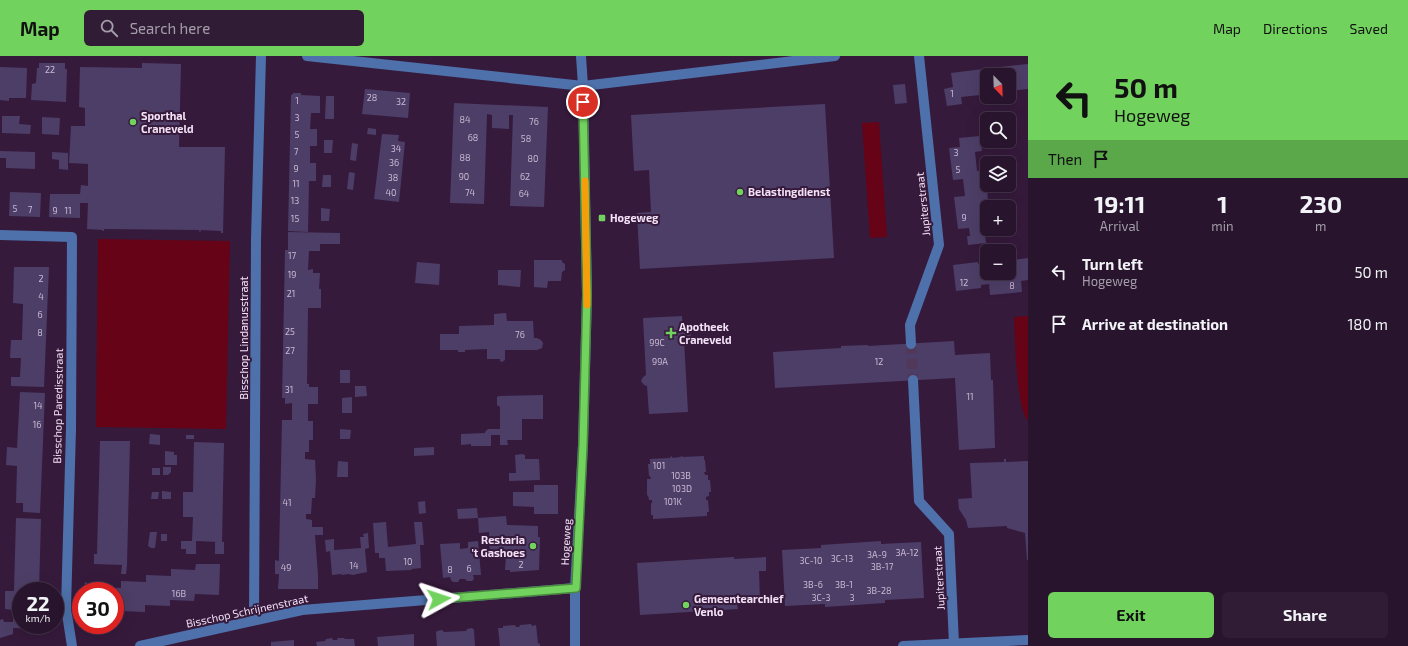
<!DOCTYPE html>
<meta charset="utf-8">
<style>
body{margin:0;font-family:"Exo 2",sans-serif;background:#301d35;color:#f1f3f6;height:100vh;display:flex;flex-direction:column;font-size:15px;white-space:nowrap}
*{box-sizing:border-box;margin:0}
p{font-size:13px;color:#a59eaa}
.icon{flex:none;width:22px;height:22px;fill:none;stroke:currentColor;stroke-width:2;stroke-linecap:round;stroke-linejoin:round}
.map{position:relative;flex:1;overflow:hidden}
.sheet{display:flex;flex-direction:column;background:#28142d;width:380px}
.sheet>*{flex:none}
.banner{background:#72d25e;color:#111;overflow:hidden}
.needle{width:26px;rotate:157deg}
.controls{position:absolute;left:980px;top:12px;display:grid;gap:8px}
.controls a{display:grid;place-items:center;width:36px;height:36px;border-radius:6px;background:#28142d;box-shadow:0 4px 16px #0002,0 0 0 1px #443349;font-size:20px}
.speed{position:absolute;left:12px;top:526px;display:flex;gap:8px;font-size:20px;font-weight:700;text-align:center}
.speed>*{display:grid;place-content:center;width:52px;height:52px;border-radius:50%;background:#28142d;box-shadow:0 4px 16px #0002,0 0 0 1px #443349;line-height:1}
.speed small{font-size:10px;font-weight:400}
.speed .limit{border:6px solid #d22;background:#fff;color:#111}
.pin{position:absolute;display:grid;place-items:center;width:34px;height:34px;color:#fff;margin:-17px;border:2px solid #fff;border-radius:50%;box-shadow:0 1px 4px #0007}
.me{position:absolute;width:44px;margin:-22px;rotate:85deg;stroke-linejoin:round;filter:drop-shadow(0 0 3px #0008)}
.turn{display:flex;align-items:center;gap:14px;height:84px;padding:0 20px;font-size:18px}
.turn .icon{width:52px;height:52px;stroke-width:2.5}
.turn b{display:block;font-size:28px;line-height:34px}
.then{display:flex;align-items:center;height:38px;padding:0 20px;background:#0003;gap:8px;font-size:15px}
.eta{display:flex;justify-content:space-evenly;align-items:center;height:68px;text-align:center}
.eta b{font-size:24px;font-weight:700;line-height:28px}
.button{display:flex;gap:8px;margin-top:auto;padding:8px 20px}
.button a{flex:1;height:46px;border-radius:6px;background:#72d25e;color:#111;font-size:16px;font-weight:700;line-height:46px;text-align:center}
.button a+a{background:#301d35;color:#f1f3f6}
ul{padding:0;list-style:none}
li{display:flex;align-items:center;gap:12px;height:52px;padding:0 20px}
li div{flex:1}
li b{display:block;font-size:15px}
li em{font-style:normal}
header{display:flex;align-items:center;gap:24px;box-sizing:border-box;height:56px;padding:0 20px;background:#72d25e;color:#111}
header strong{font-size:19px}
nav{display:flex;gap:22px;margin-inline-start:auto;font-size:14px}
.search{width:280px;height:36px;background:#301d35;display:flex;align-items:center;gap:10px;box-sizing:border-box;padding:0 14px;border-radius:6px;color:#a59eaa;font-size:15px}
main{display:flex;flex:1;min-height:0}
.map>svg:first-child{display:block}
.green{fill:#660316}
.building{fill:#4d3e67}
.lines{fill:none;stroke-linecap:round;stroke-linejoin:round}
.minor-tunnel{stroke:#523858;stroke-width:10;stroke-dasharray:10 5;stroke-linecap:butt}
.minor{stroke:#4e71ab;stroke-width:10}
.route-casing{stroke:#4a883d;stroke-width:10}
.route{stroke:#72d25e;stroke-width:7}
.slow{stroke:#f59e0b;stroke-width:7}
.poi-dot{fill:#72d25e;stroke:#361a3c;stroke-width:1.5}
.labels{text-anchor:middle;stroke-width:4;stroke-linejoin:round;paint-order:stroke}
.number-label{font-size:9px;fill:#cab8d2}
.poi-label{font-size:11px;font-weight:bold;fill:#f3e1f6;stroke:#361a3c;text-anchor:start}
.street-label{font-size:11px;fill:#f3e1f6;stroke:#361a3c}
</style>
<header>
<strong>Map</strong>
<div class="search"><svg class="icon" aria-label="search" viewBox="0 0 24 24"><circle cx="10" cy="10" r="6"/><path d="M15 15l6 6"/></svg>Search here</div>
<nav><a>Map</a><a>Directions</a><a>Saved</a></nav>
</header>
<main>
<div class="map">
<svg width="1028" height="590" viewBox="0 0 1028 590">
<rect width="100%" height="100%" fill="#361a3c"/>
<g class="green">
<polygon points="879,66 887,181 870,182 862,67"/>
<polygon points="98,183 230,185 226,373 96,371"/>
<path d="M1028 260V365C1016 351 1015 282 1014 261Z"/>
</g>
<g class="building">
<polygon points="39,7 65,7 65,13 67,13 66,46 31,44 32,28 36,27 37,12 39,12"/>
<polygon points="142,7 181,8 179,91 225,91 223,177 221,177 221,175 201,174 200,177 199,174 104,173 104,175 102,175 103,174 87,173 88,147 80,147 80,162 49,161 50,138 80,138 81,129 88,130 88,108 69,107 71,70 85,70 85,52 79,51 80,11 142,12"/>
<polygon points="1028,8 1028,33 1010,35 1011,43 981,46 980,39 961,41 962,48 947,50 944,33 953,31 951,17 983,13 985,24 987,23 987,41 1009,41 1009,19 1001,19 1000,11"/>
<polygon points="0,11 27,12 26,42 9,42 9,45 0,44"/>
<polygon points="905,28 907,47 895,48 893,29"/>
<polygon points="365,33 410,37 408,62 362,58"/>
<polygon points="293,37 301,37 301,39 320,40 320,57 311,57 310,73 317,73 317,90 310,90 310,107 316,107 316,125 309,125 308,176 288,175 291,39 293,38"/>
<polygon points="326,40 334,40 334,63 325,63"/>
<polygon points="454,47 548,51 544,151 510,150 513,59 509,59 509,73 492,72 492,59 487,58 484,148 450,147"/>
<polygon points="825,48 834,202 640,213 637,157 651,156 649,114 634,115 631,59"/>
<polygon points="2,60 20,60 19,68 31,69 30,78 2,77"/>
<polygon points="42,61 60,62 59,79 42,78"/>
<polygon points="983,65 987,65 987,78 985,79"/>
<polygon points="368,72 376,73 376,79 367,78"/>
<polygon points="382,78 399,79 398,85 405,86 399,146 374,143"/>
<polygon points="980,80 982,95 975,96 977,115 985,114 988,144 981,145 983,163 987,163 987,173 991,173 992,178 985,179 986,187 968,189 967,180 970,180 969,172 958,173 954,141 965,140 963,123 953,124 949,92 960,91 959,82"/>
<polygon points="324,84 333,84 332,97 324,97"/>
<polygon points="352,87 358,88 356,105 350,104"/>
<polygon points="0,95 35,96 35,113 6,112 6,102 0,102"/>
<polygon points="52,96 68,97 68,114 59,113 59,104 52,103"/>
<polygon points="349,116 355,117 353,134 347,133"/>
<polygon points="323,119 331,119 331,131 322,131"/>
<polygon points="10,136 41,137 40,161 9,160"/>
<polygon points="321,152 330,153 329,165 321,165"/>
<polygon points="288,176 340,177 340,188 320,188 320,195 309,195 308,214 313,213 313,217 320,217 319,233 321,233 321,252 308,252 307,328 309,328 309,331 318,331 318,348 308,348 308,365 313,365 313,384 309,384 309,396 305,396 305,403 315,404 316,423 315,442 312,442 311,458 306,458 306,463 312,464 312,471 323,471 323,479 315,479 318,519 318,533 278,533 279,518 275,518 275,504 279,505 279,499 282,364 292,364 292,347 285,348 285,342 282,342 285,194 288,194"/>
<polygon points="1028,202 1028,224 1021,225 1022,236 990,239 989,228 981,229 981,232 956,235 953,209 978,206 978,208 987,207 987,217 1009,217 1009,211 1013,211 1012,204"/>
<polygon points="534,204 562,204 562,206 565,208 565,214 562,216 561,225 548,225 547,232 534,231"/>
<polygon points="417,206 440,208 439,229 415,227"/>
<polygon points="14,211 49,211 44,331 11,330 11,321 20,321 21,302 10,302 11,284 22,284 23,248 13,247"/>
<polygon points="498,214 521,214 520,231 498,229"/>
<polygon points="506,257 507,265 533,265 534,282 537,282 541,284 543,287 542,292 537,294 505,294 505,304 502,306 500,305 500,303 487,303 487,293 465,294 465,296 458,296 458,294 440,294 440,278 459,278 459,270 494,269 494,258"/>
<polygon points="682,260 683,275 688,275 691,279 689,284 684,284 688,356 649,358 647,330 644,329 641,325 643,321 646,319 643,262"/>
<polygon points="954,285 955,299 990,297 991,324 993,324 995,392 959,394 955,322 775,332 773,296 841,292 841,290 868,289 868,290"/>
<rect x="340" y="314" width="10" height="13"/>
<polygon points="355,330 366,330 367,340 355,341"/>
<polygon points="20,336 45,337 40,457 23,456 23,447 16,447 17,410 6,409 7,391 17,392"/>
<polygon points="543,339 543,363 522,363 522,384 507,384 508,389 500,389 500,379 491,379 491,390 471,390 471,388 461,389 461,378 485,377 485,376 488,373 500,373 500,351 497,349 497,341 499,340"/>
<polygon points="352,341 352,357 342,357 342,342"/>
<polygon points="340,373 351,374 350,383 340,383"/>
<polygon points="150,378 160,379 160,389 149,388"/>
<rect x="186" y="379" width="8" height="4"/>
<polygon points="100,385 130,385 127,509 122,509 127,509 126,518 121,518 122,509 94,508 94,498 97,498"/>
<polygon points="194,386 224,387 222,486 224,486 224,498 215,498 215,486 219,486 196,485 196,498 186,498 186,493 181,493 181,485 192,485 193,461 183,461 183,436 193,436"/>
<polygon points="434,391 434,399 414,400 414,392"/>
<polygon points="165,395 174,396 174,399 177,399 177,409 165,409"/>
<polygon points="522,398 525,399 525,403 539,403 540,424 509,425 509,417 516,417 515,399"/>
<polygon points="671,400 673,402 680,401 682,400 683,401 704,400 704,404 705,404 706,416 704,416 705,419 708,419 708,424 710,424 711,436 709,436 709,440 706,441 706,444 708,444 709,456 707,456 707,460 653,463 653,459 651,459 651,447 652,447 652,444 649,444 648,439 647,440 647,423 651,423 650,420 649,420 648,408 650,408 650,403 670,402"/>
<polygon points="1004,403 1006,403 1006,406 1028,405 1028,504 1027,504 1025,477 1007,472 1007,470 968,472 966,464 959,453 958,443 972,442 970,407 1004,406"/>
<polygon points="338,405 348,406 348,421 337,421"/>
<polygon points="163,411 171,411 171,416 168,419 163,419"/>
<rect x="152" y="412" width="8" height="7"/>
<polygon points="534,429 558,429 558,458 534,458 534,451 513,450 513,436 534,436"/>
<polygon points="162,435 171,436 171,443 162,443"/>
<polygon points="152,436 159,436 158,443 151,443"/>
<polygon points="425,445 426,457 419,458 418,446"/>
<polygon points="477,452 478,462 506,460 507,469 538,470 538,481 540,481 539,514 510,516 510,514 505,514 506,499 490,499 489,476 479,477 478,462 458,463 457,453"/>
<polygon points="16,462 41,463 39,535 21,535 21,569 38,569 38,573 13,572 13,578 0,582 0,564 3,563 4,566 13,566 13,554 5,553 5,535 14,535"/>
<polygon points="386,466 388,491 416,488 414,466 422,466 424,489 420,489 421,512 412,513 411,514 386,515 385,502 379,502 379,497 375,497 373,467"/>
<polygon points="150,476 157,476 155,492 151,492 148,490"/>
<polygon points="368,477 369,492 365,493 367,516 353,519 348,518 342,519 341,518 332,519 330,495 326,496 325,484 334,483 334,494 361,492 360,481 364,481 363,478"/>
<rect x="161" y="478" width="6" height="7"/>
<polygon points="478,485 481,519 473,519 474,523 472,525 467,525 465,523 460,523 458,526 453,526 451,524 450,521 443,522 440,488 460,487 460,493 468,492 468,486"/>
<polygon points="881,485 881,488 921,486 924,542 885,544 885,547 825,551 825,548 785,550 782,494 821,492 821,489"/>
<polygon points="734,501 734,503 766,501 766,515 759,515 760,546 737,548 738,553 640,559 637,507"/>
<polygon points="196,508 220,508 219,539 195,538 194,545 170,544 170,550 145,549 145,556 121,555 120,562 115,562 115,535 84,535 85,526 96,531 121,532 121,525 146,526 146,519 171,520 171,513 195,514"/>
<polygon points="531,568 532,570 536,569 538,587 540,588 540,590 500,590 498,572 503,572 503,570 515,569 516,571 519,571 520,569"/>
<polygon points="472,572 474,574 475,590 437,590 436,577 437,575 442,574 444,576 466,575 467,573"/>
<polygon points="414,578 414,590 378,590 377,581"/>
<polygon points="332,582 333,584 337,584 338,582 344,582 345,583 354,583 355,590 317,590 316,586 325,585 326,583"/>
<polygon points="294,584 294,590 271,590 271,586"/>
</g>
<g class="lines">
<polyline class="minor-tunnel" points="911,288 913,324"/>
<g class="minor">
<polyline points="307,0 583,30 835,0"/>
<polyline points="0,179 72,181 71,373 66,552 72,590"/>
<polyline points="911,288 910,269 939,189 919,0"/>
<polyline points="913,324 919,445 949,478 954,588"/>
<polyline points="254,564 256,183 261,0"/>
<polyline points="140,590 302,554 575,532"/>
<polyline points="575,590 575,532 583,389 587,238 583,30 581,0"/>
<polyline points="903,590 1028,584"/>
</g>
</g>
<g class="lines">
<g class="route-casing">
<polyline id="route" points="439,543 576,532 583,389 587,238 583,46"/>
</g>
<use href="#route" class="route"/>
<polyline class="slow" points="585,125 587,249"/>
</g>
<g class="poi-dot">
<circle cx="133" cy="66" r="4"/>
<circle cx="740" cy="136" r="4"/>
<rect x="598" y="158" width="8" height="8" rx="2"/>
<path d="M669 271h4v4h4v4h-4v4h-4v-4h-4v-4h4z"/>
<circle cx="533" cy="490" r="4"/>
<circle cx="686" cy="549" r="4"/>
</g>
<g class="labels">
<g class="number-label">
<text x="50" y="17">22</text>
<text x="952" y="41">1</text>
<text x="372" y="45">28</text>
<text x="297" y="48">1</text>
<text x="401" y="49">32</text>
<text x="297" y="65">3</text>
<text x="465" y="67">84</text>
<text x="534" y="69">76</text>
<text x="297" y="82">5</text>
<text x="473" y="85">68</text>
<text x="526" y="86">58</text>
<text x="396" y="96">34</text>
<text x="296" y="99">7</text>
<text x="956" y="100">3</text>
<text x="465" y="105">88</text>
<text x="533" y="106">80</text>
<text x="394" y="110">36</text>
<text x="296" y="116">9</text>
<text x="958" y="117">5</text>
<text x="464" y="124">90</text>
<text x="525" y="124">62</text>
<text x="393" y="125">38</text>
<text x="296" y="131">11</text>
<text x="391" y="140">40</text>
<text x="470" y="140">74</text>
<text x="524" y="141">64</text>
<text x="295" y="148">13</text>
<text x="15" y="156">5</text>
<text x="30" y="157">7</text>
<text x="55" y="158">9</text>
<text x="68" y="158">11</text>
<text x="964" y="165">9</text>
<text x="295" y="166">15</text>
<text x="292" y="203">17</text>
<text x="292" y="222">19</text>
<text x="41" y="226">2</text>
<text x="964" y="230">12</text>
<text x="1012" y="233">8</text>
<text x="291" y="241">21</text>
<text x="41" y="244">4</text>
<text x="40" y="262">6</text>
<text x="290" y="279">25</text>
<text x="40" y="280">8</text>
<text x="520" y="282">76</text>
<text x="657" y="290">99C</text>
<text x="290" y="298">27</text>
<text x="660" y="309">99A</text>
<text x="879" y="309">12</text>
<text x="289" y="337">31</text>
<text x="970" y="344">11</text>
<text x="38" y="353">14</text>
<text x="37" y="372">16</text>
<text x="659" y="413">101</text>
<text x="681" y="423">103B</text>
<text x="682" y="436">103D</text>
<text x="673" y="449">101K</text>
<text x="287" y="450">41</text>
<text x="907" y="500">3A-12</text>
<text x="877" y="502">3A-9</text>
<text x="842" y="506">3C-13</text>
<text x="811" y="508">3C-10</text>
<text x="408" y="509">10</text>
<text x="521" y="512">2</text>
<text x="354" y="513">14</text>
<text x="882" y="514">3B-17</text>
<text x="286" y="515">49</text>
<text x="469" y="516">6</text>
<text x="450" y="517">8</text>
<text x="813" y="532">3B-6</text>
<text x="844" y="532">3B-1</text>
<text x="879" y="538">3B-28</text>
<text x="179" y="541">16B</text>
<text x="821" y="545">3C-3</text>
<text x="852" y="545">3</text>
</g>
<g class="poi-label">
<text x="141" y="64">Sporthal<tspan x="141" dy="13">Craneveld</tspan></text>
<text x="748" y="140">Belastingdienst</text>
<text x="610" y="166">Hogeweg</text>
<text x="679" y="275">Apotheek<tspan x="679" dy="13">Craneveld</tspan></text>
<text x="525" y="488" text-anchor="end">Restaria<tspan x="525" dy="13">'t Gashoes</tspan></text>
<text x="694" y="547">Gemeentearchief<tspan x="694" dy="13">Venlo</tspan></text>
</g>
<g class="street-label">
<text transform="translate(923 148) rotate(-96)" y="4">Jupiterstraat</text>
<text transform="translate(244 282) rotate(-90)" y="4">Bisschop Lindanusstraat</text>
<text transform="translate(58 350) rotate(-89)" y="4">Bisschop Paredisstraat</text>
<text transform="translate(566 486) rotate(-87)" y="4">Hogeweg</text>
<text transform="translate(939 522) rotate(-93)" y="4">Jupiterstraat</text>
<text transform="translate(247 555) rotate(-12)" y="4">Bisschop Schrijnenstraat</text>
</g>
</g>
</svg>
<div class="controls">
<a><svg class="needle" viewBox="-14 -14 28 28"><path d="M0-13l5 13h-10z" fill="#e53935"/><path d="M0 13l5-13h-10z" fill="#a59eaa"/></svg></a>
<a><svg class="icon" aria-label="search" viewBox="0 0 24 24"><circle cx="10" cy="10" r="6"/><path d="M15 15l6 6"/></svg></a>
<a><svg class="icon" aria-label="layers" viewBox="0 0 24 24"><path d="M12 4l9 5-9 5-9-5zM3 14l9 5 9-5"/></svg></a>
<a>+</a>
<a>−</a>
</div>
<div class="speed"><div>22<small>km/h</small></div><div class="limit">30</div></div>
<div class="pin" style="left:583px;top:46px;background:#d93025"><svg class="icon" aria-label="arrive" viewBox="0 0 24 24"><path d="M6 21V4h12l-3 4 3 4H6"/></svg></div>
<svg class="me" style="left:439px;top:543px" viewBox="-20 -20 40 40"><path d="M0-17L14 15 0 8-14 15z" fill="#72d25e" stroke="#fff" stroke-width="4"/></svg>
</div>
<section class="sheet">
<div class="banner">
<div class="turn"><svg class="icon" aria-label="left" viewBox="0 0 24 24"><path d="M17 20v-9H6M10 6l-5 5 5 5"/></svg><div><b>50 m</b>Hogeweg</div></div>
<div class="then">Then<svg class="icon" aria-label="arrive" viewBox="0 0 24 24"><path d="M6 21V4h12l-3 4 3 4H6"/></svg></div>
</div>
<div class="eta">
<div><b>19:11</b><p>Arrival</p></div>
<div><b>1</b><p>min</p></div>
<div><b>230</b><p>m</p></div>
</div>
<ul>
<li><svg class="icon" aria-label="left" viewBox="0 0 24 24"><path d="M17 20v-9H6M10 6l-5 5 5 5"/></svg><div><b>Turn left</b><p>Hogeweg</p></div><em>50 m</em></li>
<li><svg class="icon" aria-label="arrive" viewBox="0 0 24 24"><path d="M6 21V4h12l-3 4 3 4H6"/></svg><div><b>Arrive at destination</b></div><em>180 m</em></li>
</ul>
<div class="button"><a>Exit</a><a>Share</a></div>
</section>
</main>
